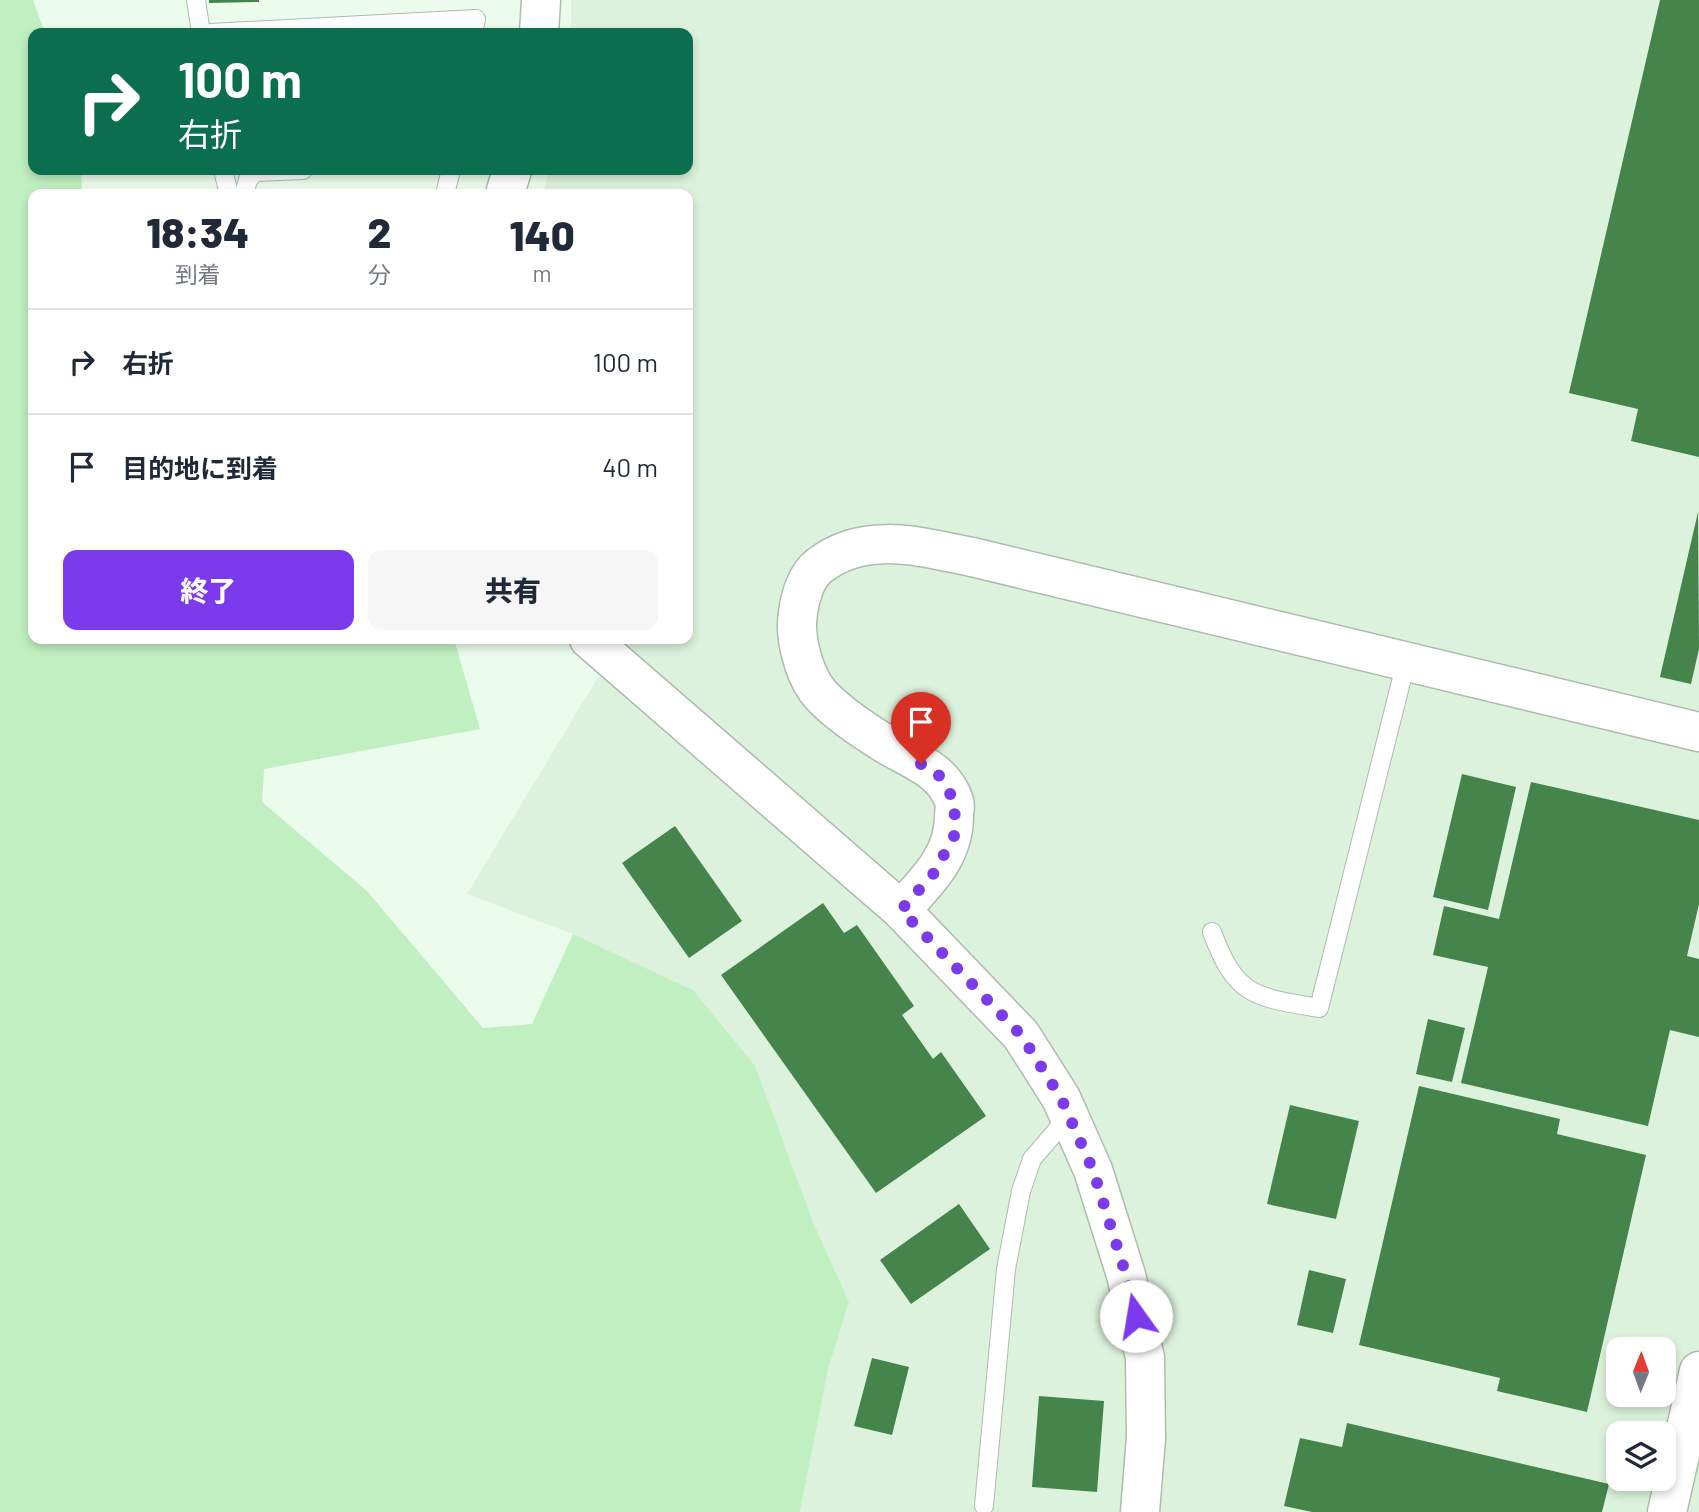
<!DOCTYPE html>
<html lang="ja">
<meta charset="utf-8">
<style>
body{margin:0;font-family:Barlow,"Noto Sans JP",sans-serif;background:#f6f6f7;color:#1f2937;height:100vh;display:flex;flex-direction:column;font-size:26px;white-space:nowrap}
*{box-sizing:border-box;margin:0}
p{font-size:23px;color:#747a83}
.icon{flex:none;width:38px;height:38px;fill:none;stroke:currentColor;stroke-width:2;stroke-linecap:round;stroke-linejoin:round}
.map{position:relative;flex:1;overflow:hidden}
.details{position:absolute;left:28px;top:189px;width:665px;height:455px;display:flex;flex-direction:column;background:#fff;border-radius:14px;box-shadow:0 4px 10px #0003}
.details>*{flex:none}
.banner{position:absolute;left:28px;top:28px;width:665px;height:147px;border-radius:14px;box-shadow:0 4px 10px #0003;background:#0b6e4f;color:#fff;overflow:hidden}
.needle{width:46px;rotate:1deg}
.fabs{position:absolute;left:1606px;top:1337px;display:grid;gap:14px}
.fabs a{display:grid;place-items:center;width:70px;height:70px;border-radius:14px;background:#fff;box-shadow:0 4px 10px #0003;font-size:35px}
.pin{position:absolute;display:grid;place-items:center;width:60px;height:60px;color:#fff;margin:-72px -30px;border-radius:50% 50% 50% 0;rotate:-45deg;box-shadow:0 0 7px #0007}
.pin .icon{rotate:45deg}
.me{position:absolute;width:77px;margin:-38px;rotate:347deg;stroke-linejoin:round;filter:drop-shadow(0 0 5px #0008)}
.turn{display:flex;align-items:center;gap:24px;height:147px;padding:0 35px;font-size:32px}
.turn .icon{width:91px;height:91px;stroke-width:2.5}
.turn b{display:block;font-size:49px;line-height:60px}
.eta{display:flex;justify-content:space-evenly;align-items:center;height:119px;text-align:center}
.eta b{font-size:42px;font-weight:800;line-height:49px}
.primary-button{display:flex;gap:14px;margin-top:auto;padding:14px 35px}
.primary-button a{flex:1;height:80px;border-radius:14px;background:#7c3aed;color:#fff;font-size:28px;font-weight:800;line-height:80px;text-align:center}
.primary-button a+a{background:#f6f6f7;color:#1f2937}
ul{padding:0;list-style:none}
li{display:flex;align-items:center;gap:21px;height:105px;padding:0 35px;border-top:2px solid #e0e1e3}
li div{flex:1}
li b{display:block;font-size:26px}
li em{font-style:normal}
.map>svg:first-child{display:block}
.built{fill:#ddf2dd;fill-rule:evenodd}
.green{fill:#c0efc1}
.building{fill:#45844a}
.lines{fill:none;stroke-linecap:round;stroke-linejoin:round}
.lane-casing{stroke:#adbcad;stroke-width:20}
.secondary-casing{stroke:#adbcad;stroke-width:41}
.lane{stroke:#fff;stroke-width:18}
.secondary{stroke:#fff;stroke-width:38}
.route{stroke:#7c3aed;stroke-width:12;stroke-dasharray:0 21.6}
</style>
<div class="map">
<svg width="1699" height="1512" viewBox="0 0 1699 1512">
<rect width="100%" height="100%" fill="#ecfcec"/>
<path class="built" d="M571 0H1699V1512H800L828 1369 849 1302 813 1222 693 990 573 934 467 894 621 639H688V194H543L549 170H688V33H571ZM1619 1349H1664V1395H1619ZM1619 1433H1664V1479H1619Z"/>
<polygon class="green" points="0,0 33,0 45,33 33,33 33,170 81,170 82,194 33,194 33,639 454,639 480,729 264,769 262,802 367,891 483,1028 532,1024 573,934 693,990 755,1066 813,1222 849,1302 828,1369 800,1512 0,1512"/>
<g class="building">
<polygon points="209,0 259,0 259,2 209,3"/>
<polygon points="1660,0 1699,0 1699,457 1631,441 1638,409 1569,393"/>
<polygon points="1698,512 1699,649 1691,684 1660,677"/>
<polygon points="1462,774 1516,787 1488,910 1433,897"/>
<polygon points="1531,782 1699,820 1699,904 1687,956 1699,959 1699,1037 1670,1030 1648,1126 1461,1083 1488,967 1433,955 1444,906 1499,919"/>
<polygon points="675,826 742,921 689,958 622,863"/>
<polygon points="823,903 844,933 857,925 914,1006 902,1015 933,1059 941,1052 986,1116 876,1193 721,975"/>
<polygon points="1428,1019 1465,1028 1452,1082 1416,1074"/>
<polygon points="1419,1086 1560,1119 1557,1134 1646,1155 1587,1412 1497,1391 1500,1378 1359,1345"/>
<polygon points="1290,1105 1359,1121 1336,1219 1267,1204"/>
<polygon points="959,1204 990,1249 911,1304 880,1260"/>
<polygon points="1309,1270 1346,1279 1333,1333 1297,1325"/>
<polygon points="872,1358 909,1367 892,1435 854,1426"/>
<polygon points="1039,1396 1104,1401 1097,1492 1032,1487"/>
<polygon points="1347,1423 1609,1484 1602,1512 1312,1512 1284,1506 1300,1438 1342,1447"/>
</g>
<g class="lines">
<g class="lane-casing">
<g id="lane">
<polyline points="196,0 201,33"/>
<polyline points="211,33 476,19 473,33"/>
<polyline points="223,170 229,194"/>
<polyline points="244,194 248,180 255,172 303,170"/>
<polyline points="445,194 451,170"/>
<path d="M1212 932C1236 997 1255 997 1319 1008L1406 662"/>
<polyline points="984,1506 1006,1269 1021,1191 1032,1159 1069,1116"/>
</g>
</g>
<g class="secondary-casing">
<g id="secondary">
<polyline points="539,33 541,0"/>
<polyline points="505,194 512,170"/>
<polyline points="589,639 901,910 1021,1035 1061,1098 1093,1170 1126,1275 1145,1358 1146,1438 1140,1512"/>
<path d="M901 910C926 882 954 857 954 816 954 812 956 805 954 801 944 770 912 760 887 745 866 732 830 708 816 689 803 670 794 636 798 613 800 597 806 576 819 566 864 530 922 547 972 557L1699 732"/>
<polyline points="1667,1512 1699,1371"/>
</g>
</g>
<use href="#lane" class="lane"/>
<use href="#secondary" class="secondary"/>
</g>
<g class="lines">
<polyline class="route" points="921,764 938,774 955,802 954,836 934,873 901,910 1021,1035 1061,1098 1093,1170 1126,1275 1136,1316"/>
</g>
</svg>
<div class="fabs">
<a><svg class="needle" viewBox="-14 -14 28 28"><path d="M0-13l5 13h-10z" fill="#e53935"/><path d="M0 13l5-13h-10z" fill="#747a83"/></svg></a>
<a><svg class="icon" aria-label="layers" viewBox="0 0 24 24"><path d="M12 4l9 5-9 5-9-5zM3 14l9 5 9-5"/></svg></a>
</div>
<div class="pin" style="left:921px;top:764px;background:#d93025"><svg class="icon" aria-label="arrive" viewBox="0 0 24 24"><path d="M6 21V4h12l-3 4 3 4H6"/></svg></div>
<svg class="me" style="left:1136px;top:1316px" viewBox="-20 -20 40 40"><circle r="19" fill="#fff"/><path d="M0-13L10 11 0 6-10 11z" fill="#7c3aed"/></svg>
<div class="banner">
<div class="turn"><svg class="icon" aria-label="right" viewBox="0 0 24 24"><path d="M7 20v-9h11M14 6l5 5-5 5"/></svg><div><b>100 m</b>右折</div></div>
</div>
<section class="details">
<div class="eta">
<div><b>18:34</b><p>到着</p></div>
<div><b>2</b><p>分</p></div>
<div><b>140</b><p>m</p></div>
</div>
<ul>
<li><svg class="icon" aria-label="right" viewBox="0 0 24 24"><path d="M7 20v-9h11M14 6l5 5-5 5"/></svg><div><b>右折</b></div><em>100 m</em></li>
<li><svg class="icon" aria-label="arrive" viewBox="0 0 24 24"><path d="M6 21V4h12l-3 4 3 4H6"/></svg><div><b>目的地に到着</b></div><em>40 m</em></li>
</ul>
<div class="primary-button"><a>終了</a><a>共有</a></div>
</section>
</div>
